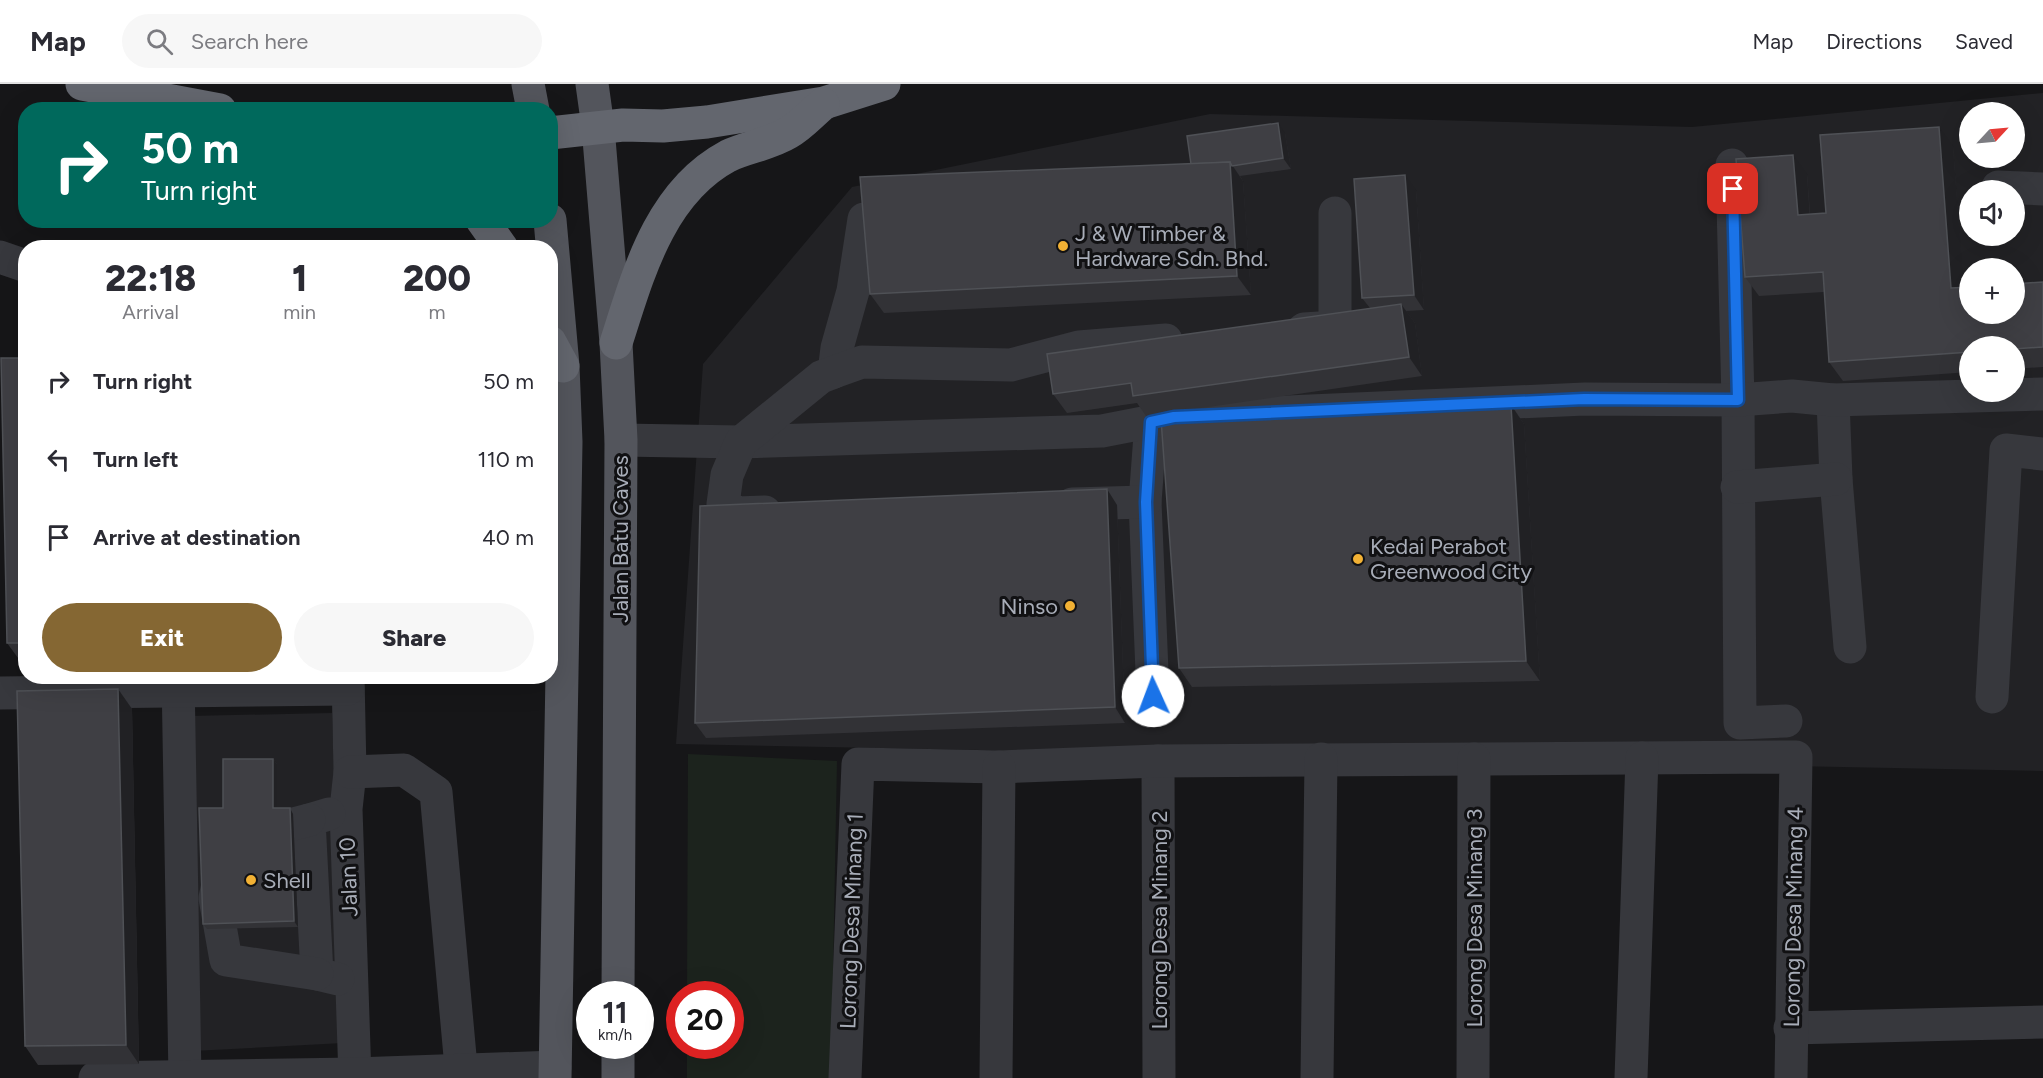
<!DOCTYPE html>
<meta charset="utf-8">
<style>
body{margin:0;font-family:Figtree,sans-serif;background:#f7f7f7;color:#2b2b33;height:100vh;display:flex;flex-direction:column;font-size:22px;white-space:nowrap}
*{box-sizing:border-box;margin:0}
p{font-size:20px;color:#7c7c81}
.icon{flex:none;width:33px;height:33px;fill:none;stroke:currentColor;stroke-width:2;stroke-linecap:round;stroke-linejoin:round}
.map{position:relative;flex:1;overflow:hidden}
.details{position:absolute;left:18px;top:156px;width:540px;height:444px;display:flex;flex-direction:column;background:#fff;border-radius:24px;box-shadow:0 6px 24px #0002}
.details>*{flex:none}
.top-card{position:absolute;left:18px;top:18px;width:540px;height:126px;border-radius:24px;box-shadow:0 6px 24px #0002;background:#00695c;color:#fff;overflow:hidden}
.needle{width:39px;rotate:64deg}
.buttons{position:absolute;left:1959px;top:18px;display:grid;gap:12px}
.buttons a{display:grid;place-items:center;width:66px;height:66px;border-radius:50%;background:#fff;box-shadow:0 6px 24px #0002;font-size:30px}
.speed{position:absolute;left:576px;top:897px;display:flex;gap:12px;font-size:30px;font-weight:700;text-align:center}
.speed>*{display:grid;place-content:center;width:78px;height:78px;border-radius:50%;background:#fff;box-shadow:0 6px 24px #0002;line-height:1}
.speed small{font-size:15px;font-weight:400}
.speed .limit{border:9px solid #d22;background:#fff;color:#111}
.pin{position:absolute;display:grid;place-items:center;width:51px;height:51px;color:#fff;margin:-26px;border-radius:12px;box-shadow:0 3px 9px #0006}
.me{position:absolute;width:66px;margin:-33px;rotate:358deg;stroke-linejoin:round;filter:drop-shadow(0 0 4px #0008)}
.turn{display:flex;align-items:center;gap:21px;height:126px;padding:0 24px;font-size:27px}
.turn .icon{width:78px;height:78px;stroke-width:2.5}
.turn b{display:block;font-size:42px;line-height:51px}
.eta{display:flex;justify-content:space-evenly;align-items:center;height:102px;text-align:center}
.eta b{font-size:36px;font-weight:800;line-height:42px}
.button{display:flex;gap:12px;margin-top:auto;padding:12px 24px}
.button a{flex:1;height:69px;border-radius:36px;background:#856733;color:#fff;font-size:24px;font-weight:800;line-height:69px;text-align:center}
.button a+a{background:#f7f7f7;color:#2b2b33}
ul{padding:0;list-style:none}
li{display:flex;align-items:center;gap:18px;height:78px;padding:0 24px}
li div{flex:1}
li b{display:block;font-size:22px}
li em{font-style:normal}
header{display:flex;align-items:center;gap:36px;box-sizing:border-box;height:84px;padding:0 30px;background:#fff;border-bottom:2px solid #e1e1e2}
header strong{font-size:28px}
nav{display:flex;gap:33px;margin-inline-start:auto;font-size:21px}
.search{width:420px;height:54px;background:#f7f7f7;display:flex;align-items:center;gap:15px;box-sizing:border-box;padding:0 21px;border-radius:33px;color:#7c7c81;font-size:22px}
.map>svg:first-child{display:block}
.built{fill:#222225;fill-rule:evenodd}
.green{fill:#1c231d}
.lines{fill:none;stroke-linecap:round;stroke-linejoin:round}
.minor{stroke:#37383d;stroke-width:33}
.major{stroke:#53555c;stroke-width:33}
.highway{stroke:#63666e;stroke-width:33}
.wall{fill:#323236}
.shaded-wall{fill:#212124}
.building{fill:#3f3f44;stroke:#4f5156;stroke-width:1.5}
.route-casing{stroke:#114b97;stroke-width:15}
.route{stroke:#1a73e8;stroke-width:10}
.poi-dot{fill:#f2b134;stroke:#111113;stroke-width:2}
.labels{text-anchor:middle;stroke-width:6;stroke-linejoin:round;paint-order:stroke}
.poi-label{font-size:22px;fill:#a8adb8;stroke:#111113;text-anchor:start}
.street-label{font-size:22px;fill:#a8adb8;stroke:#111113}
</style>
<header>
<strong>Map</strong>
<div class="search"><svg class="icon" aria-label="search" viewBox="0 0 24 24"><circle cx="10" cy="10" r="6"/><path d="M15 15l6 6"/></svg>Search here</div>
<nav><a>Map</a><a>Directions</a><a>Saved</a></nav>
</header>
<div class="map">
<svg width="2043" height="994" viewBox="0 0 2043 994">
<rect width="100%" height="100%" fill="#161618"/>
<g class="built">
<path d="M2043 9V687L676 660 703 280 852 103 1210 30 1692 43ZM1970 28H2014V74H1970ZM1970 106H2014V152H1970ZM1970 184H2014V230H1970ZM1970 262H2014V308H1970Z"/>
<polygon points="332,629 343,959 193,967 189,632"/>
</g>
<polygon class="green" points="688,670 837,677 831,994 687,994 687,962 730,962 730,910 687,910"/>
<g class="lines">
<g class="minor">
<polyline points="1732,81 1738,316 1740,639 1786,637"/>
<polyline points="1998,103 2043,105"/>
<polyline points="0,173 26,182"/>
<polyline points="1304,245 1335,243 1335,129"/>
<polyline points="834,288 837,264 853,207 864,135"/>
<polyline points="1833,316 1836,395 1850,563"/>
<polyline points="1151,338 1145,418 1153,612"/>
<polyline points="621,356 741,358 1102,347 1174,333 1585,315 1738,316 1792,312 1833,316 2043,310"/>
<polyline points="1737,403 1836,395"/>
<polyline points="1072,420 1145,418"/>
<polyline points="765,428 737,429 723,420 727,391 741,358 821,293 834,288 862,278 1011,281 1079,263 1166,256"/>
<polyline points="178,592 185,994"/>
<polyline points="348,592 350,688 346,725 355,994"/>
<polyline points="0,609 348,605"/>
<polyline points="1992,613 2006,366 2043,370"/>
<polyline points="1158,677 1159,994"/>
<polyline points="350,688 404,686 436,708 462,994"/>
<polyline points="329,730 309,736 317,890 338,895"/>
<polyline points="250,753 263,748 309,736"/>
<polyline points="218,800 215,814 226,876 317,890"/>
<polyline points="1790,944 2043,938"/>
<polyline points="95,994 355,990 555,983"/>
<polyline points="845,994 858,680 999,683 1158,677 1796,673 1791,994"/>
<polyline points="996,994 999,683"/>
<polyline points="1317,994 1321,675"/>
<polyline points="1473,994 1474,675"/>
<polyline points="1631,994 1642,674"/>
</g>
<g class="major">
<polyline points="528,0 533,26"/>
<polyline points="592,0 598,43 616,259 621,356 618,910"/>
<polyline points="550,136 563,282 566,358 555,994"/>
<polyline points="618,994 618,962"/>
</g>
<g class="highway">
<polyline points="82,0 220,26"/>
<polyline points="550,49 623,41 663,42 707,38 824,19 884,0"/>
<polyline points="482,136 502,164"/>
<polyline points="550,258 563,282"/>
<path d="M616 259C638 191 659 109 728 72 747 63 770 60 788 49 801 42 812 29 823 20"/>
</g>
</g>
<g class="wall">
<polygon points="1285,49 1291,85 1240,92 1243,97 1251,211 884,229 870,210 1191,80"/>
<polygon points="1953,62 1963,203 2043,198 2043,283 2014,285 2014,262 1970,262 1970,288 1843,297 1829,278 1824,208 1759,212 1745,193 1807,90 1810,130 1826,129"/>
<polygon points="1416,106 1424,226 1406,227 1415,239 1422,292 1146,332 1137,319 1067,329 1053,310 1370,224 1362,214"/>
<polygon points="26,274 26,578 21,578 7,559"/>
<polygon points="1511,321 1524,340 1540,597 1192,603 1179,584"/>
<polygon points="1117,421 1125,639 706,654 695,639"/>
<polygon points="118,605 132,625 139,980 38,981 25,962"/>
<polygon points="273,675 277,680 277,724 293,730 298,843 207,845 203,840 223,724"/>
</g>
<g class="shaded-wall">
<polygon points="1278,39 1285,49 1291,85 1283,74"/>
<polygon points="1939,43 1953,62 1965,223 1951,204"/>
<polygon points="1793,71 1807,90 1811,150 1798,131"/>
<polygon points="1230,78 1243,97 1251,211 1237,192"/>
<polygon points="1405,91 1416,106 1424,226 1414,211"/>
<polygon points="1401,220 1415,239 1422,292 1409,273"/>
<polygon points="1511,321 1524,340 1540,597 1526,577"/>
<polygon points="1107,405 1117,421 1125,639 1115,623"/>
<polygon points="118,605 132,625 139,980 126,961"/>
<polygon points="273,675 277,680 277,730 273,724"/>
<polygon points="290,724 293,730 298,843 294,837"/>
</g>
<g class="building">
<polygon points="1278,39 1283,74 1232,82 1230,78 1191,80 1187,52"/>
<polygon points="1939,43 1951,204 1970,203 1970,230 2014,230 2014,200 2043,198 2043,263 2014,265 2014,262 1970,262 1970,268 1829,278 1823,188 1745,193 1736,75 1793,71 1798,131 1826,129 1820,51"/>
<polygon points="1230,78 1237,192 870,210 860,93"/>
<polygon points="1405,91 1414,211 1362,214 1354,95"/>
<polygon points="1401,220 1409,273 1133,312 1131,299 1053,310 1047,270"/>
<polygon points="1,274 26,274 26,559 7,559"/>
<polygon points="1511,321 1526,577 1179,584 1161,335"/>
<polygon points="1107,405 1115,623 695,639 700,422"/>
<polygon points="118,605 126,961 25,962 17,607"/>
<polygon points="223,675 273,675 273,724 290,724 294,837 203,840 199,724 223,724"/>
</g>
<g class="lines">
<g class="route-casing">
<polyline id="route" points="1153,612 1146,418 1151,338 1174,333 1584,315 1738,316 1733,105"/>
</g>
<use href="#route" class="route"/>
</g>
<g class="poi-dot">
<circle cx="1063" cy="162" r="6"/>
<circle cx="1358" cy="475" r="6"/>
<circle cx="1070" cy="522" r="6"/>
<circle cx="251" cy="796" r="6"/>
</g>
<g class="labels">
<g class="poi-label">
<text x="1075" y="157">J &amp; W Timber &amp;<tspan x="1075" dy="25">Hardware Sdn. Bhd.</tspan></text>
<text x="1370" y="470">Kedai Perabot<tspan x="1370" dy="25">Greenwood City</tspan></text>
<text x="1058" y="530" text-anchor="end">Ninso</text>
<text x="263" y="804">Shell</text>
</g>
<g class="street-label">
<text transform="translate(620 455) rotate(-90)" y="8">Jalan Batu Caves</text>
<text transform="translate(348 793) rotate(-92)" y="8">Jalan 10</text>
<text transform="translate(1793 833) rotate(-89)" y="8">Lorong Desa Minang 4</text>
<text transform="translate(1474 834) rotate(-90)" y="8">Lorong Desa Minang 3</text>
<text transform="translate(1159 836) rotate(-90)" y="8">Lorong Desa Minang 2</text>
<text transform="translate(851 837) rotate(-88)" y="8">Lorong Desa Minang 1</text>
</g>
</g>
</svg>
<div class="buttons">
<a><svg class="needle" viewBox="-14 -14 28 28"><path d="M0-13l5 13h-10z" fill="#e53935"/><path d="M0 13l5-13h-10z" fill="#7c7c81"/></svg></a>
<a><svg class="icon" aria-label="sound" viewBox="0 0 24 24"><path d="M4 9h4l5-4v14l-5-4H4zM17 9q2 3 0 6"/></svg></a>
<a>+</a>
<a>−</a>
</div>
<div class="speed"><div>11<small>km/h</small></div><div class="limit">20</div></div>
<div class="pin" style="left:1733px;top:105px;background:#d93025"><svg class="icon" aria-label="arrive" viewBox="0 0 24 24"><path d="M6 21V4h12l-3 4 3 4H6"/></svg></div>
<svg class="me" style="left:1153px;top:612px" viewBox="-20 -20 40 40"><circle r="19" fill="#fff"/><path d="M0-13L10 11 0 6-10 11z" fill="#1a73e8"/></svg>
<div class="top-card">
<div class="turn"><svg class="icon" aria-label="right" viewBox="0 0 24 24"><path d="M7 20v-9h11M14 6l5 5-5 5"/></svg><div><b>50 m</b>Turn right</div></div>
</div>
<section class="details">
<div class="eta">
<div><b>22:18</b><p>Arrival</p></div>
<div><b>1</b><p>min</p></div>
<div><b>200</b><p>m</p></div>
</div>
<ul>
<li><svg class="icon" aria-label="right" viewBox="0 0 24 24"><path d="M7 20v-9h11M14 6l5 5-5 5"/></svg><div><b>Turn right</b></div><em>50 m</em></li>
<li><svg class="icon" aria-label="left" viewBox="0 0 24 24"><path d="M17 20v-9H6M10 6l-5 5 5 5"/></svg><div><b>Turn left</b></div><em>110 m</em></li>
<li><svg class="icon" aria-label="arrive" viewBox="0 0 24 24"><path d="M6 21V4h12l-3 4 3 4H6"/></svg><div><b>Arrive at destination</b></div><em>40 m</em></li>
</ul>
<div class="button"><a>Exit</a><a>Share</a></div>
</section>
</div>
